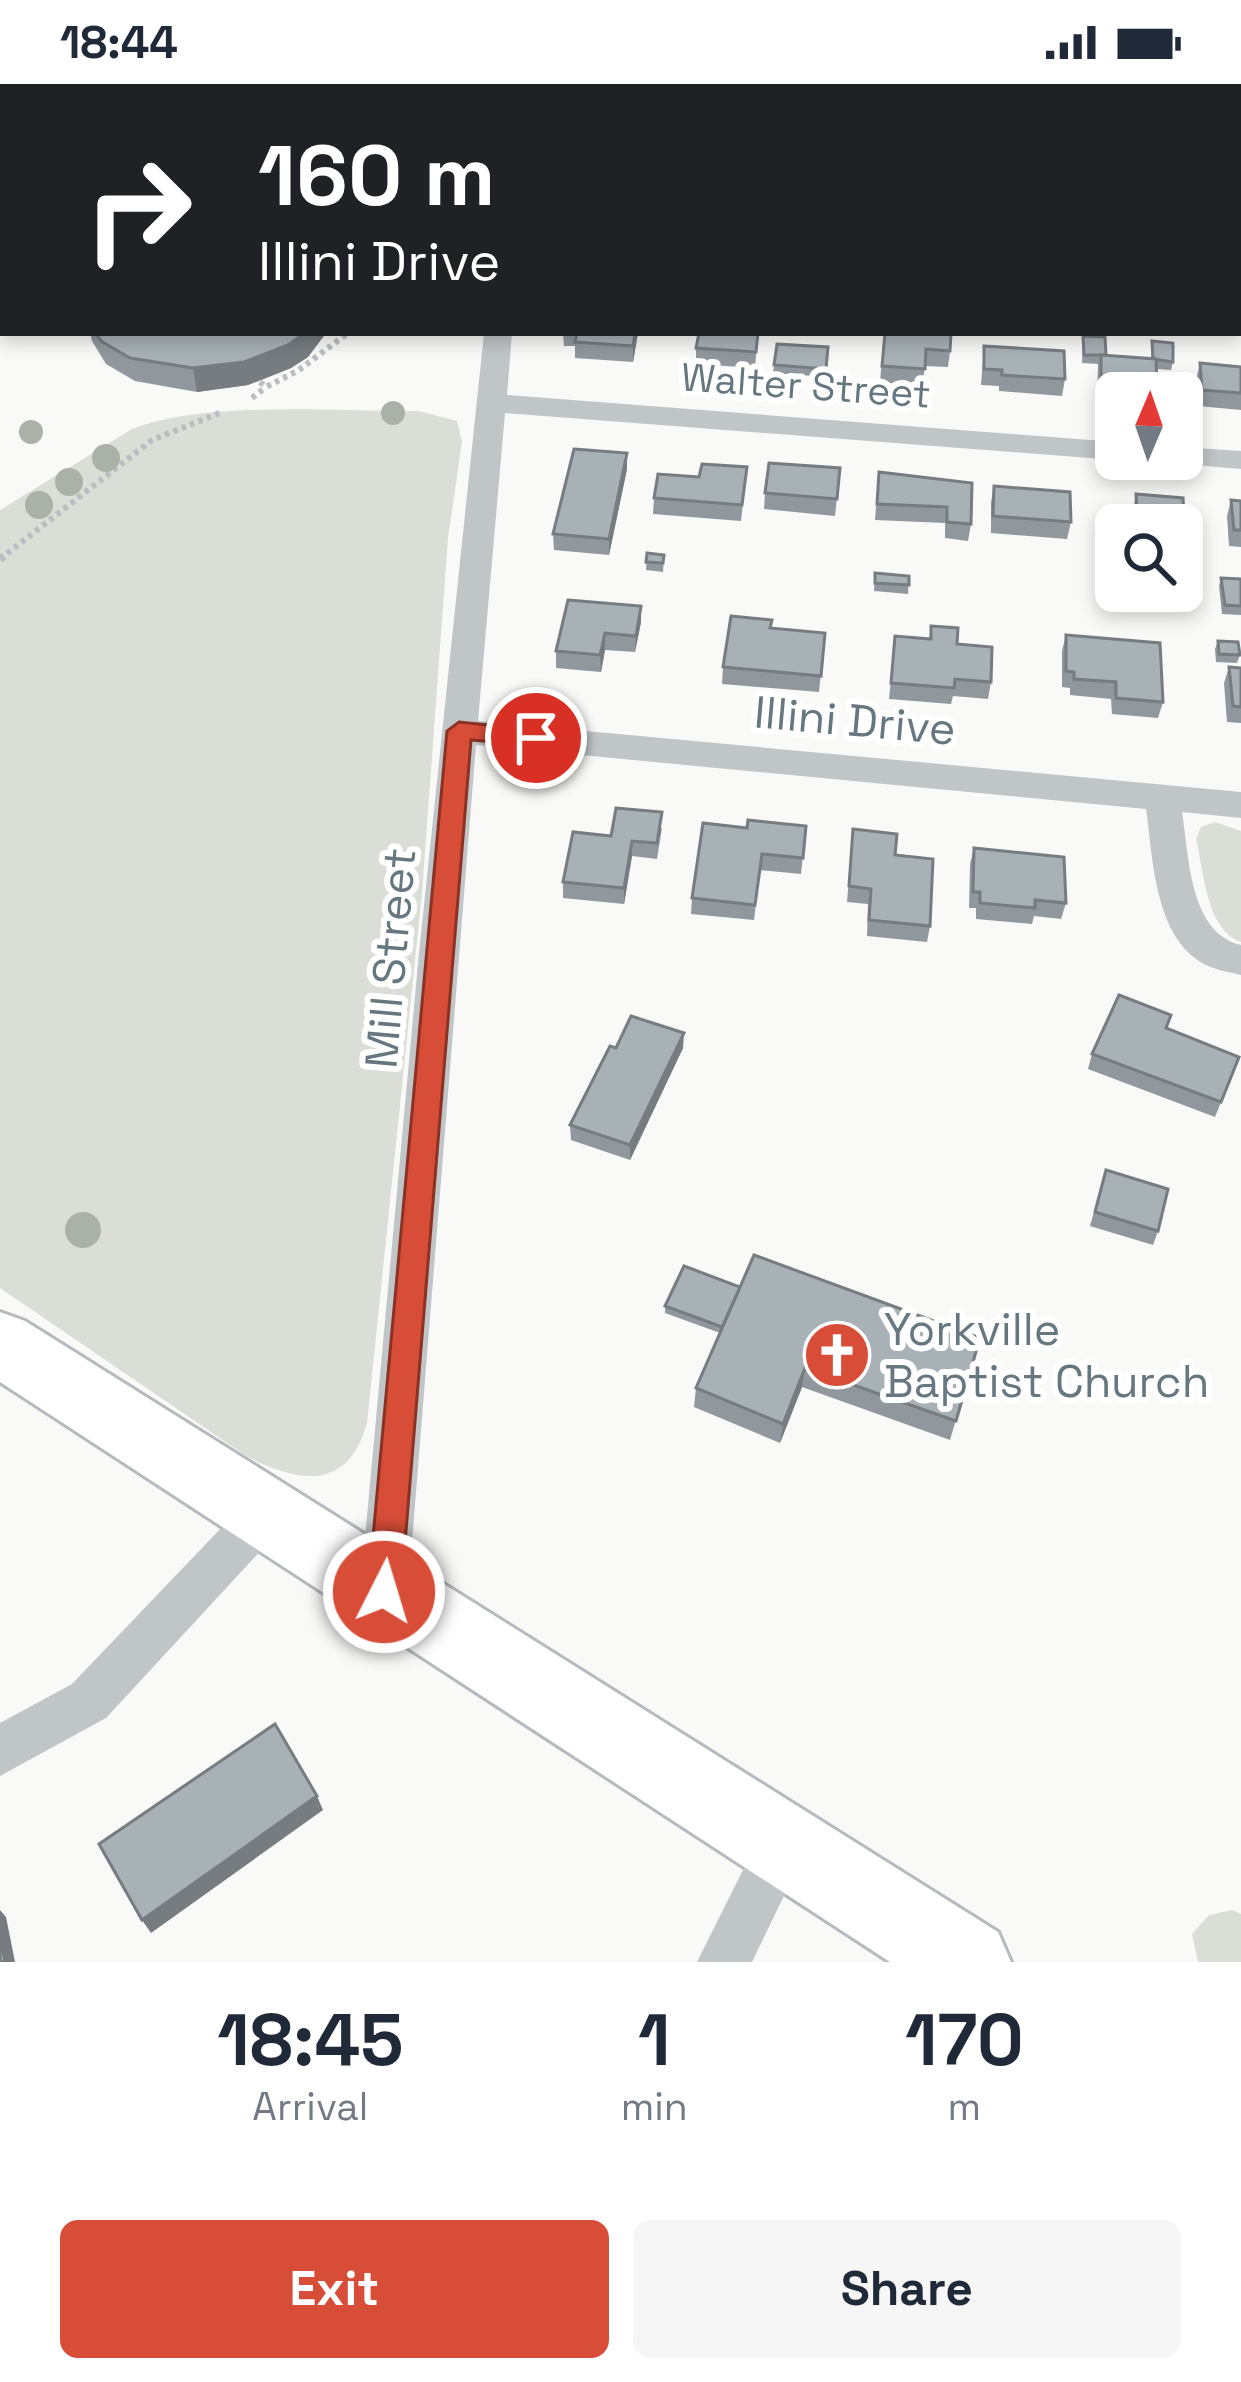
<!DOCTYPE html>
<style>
body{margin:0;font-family:"Space Grotesk",sans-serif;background:#f6f6f7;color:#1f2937;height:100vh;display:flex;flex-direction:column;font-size:45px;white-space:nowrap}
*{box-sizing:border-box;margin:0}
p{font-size:39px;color:#747a83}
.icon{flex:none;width:66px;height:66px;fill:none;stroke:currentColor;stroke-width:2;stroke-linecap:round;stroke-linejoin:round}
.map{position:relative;height:1878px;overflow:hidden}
.panel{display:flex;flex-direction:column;background:#fff;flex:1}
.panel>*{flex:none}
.guide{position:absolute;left:0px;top:0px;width:1242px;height:252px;box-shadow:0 6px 18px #0003;background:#202124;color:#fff;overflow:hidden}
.needle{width:78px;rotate:2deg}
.controls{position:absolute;left:1095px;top:288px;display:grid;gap:24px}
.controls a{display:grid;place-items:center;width:108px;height:108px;border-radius:18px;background:#fff;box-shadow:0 6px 18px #0003;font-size:60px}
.pin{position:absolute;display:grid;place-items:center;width:102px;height:102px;color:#fff;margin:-51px;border:6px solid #fff;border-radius:50%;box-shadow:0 3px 12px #0007}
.me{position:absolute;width:132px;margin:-66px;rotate:5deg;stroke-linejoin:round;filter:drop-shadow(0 0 9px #0008)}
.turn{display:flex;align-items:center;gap:42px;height:252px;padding:0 60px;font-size:54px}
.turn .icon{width:156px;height:156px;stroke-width:2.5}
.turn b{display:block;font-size:84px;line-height:102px}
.eta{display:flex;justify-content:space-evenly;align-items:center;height:204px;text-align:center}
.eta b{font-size:72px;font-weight:700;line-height:84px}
.primary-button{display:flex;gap:24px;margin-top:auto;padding:24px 60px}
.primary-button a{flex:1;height:138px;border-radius:18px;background:#d84d38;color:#fff;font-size:48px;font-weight:700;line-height:138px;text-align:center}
.primary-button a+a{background:#f6f6f7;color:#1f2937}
.status{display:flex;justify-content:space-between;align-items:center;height:84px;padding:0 60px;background:#fff;direction:ltr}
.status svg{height:33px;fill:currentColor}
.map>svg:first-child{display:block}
.green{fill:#daded6}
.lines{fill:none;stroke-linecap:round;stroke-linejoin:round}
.primary-casing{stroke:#b4babd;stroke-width:6}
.path-far1{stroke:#bbbec0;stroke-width:6;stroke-dasharray:4.5 4.5;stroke-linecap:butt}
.path{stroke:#bbbec0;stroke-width:8;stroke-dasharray:6 6;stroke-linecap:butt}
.minor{fill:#c0c5c8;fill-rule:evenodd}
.primary{fill:#fff;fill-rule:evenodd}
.tree{fill:#aab2a7}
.wall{fill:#90989d}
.shaded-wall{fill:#767c7f}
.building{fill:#a8b1b6;stroke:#767c7f;stroke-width:3}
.route{fill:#d84d38;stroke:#8c3224;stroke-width:3}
.labels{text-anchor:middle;stroke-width:12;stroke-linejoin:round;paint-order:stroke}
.far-street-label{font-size:39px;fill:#667780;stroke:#fff}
.street-label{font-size:45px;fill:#667780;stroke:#fff}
.poi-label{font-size:45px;fill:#667780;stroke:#fff;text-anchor:start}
</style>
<div class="status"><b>18:44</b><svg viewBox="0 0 49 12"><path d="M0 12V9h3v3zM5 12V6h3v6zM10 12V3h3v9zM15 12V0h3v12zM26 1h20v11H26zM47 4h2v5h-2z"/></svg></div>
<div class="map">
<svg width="1241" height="1878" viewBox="0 0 1241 1878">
<rect width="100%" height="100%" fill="#f9f9f7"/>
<g class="green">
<path d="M418 327 457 337 462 358 448 454 422 809 367 1339C348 1408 298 1399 246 1372L0 1204V426L132 345C209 316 333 328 418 327Z"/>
<path d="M1215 738 1241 747V858C1206 846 1204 787 1196 755L1201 743Z"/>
<polygon points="1232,1826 1241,1830 1241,1878 1198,1878 1192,1850 1209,1831"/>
</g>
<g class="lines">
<g class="primary-casing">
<polygon id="primary" points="0,1228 25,1237 998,1848 1011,1878 890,1878 0,1298"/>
</g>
<g class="path-far1">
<polyline points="260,298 266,303 299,286 348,249"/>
<polyline points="252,314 266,303"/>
<polyline points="0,475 152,356 222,328"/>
</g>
<polyline class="path" points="0,475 4,472"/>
<g class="minor">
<rect x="509" y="0" width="24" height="3"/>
<rect x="1239" y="113" width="2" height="16"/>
<path d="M484 249H512L507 311 1116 358V375H1121L1116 376 505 329 478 637 1241 708V734L1182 728C1189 771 1189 849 1241 861V891C1229 888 1215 886 1204 880 1154 853 1153 773 1146 725L476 661 408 1508 401 1524 384 1531 367 1524 360 1508 419 869Z"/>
<polygon points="1182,363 1241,367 1241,385 1171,379 1169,375 1182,375"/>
<polygon points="263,1410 279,1417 286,1432 279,1447 106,1634 0,1692 0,1639 72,1600 247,1417"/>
<polygon points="783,1734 801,1742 809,1760 752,1878 697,1878 765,1742"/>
</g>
<use href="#primary" class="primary"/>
</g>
<g class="tree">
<circle cx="393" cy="329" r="12"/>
<circle cx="31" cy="348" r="12"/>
<circle cx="106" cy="374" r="14"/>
<circle cx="69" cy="398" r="14"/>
<circle cx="39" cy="421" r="14"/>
<circle cx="83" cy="1146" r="18"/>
</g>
<g class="wall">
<rect x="786" y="0" width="28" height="3"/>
<polygon points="90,249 326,249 308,273 291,284 248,301 197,308 135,297 106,280 92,257"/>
<polygon points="563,249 638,249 633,278 575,274 575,262 564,262"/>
<polygon points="758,249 755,284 696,280 696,264"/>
<polygon points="884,249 950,267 948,283 925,282 922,302 880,298"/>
<polygon points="1083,252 1106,271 1151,275 1152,257 1173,278 1171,286 1156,285 1155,309 1116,309 1116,316 1097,314 1098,280 1082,279"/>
<polygon points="984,262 1065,295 1062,312 999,307 999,302 981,301"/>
<polygon points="828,263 825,293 773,289 774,281"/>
<polygon points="1200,279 1241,283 1241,326 1198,322 1196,296"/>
<polygon points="747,383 741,437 653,430 654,414 699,393"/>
<polygon points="840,384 835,432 764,425 765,409"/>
<polygon points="627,385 609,471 554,466 553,450"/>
<polygon points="879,388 972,399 971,440 968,457 945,454 945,439 875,436"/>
<polygon points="994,402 1071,438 1067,455 991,449 991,418"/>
<polygon points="1136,410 1183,414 1186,471 1182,485 1182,441 1116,441 1116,481 1108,480 1107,447 1111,431 1132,433"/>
<polygon points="1231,416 1241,417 1241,463 1229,462 1227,432"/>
<polygon points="647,469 664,471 663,488 646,486"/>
<polygon points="875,489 909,492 908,510 874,507"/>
<polygon points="1221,494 1241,495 1241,531 1222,530 1219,502"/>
<polygon points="641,538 635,568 605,566 601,588 556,584 556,567"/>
<polygon points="931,542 957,560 991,598 988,615 953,612 951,620 889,615 895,552 929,555"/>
<polygon points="770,544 825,549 819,608 722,600 723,583"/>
<polygon points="1066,551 1163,618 1158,634 1112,630 1111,615 1070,611 1070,604 1062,603 1062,567"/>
<polygon points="1218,557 1240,571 1237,579 1216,578 1215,565"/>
<polygon points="1229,583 1241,584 1241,639 1227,638 1224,599"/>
<polygon points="806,742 801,790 760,786 754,836 691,830 692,814 747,744"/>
<polygon points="662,744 657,775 632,772 624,820 563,814 563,798 611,752"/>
<polygon points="853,745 895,771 930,842 927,858 867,852 868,820 847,818"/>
<polygon points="974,764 1066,819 1061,835 1034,832 1032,840 976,835 976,824 969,824 970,780"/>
<polygon points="1171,931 1167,945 1239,973 1215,1033 1088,985 1092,970"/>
<polygon points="616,964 683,964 630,1076 571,1056 570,1041"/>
<polygon points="1106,1086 1158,1147 1153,1161 1090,1142"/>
<polygon points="740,1203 980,1254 950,1356 802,1303 780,1359 694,1323 696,1304 720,1249 665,1229 665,1222"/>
</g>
<g class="shaded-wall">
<polygon points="252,0 278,0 277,3 247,3"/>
<polygon points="305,249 326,249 308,273 291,284 248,301 197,308 193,284"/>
<polygon points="635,249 638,249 633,278 633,262"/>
<polygon points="627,369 627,385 609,471 609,455"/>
<polygon points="641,522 641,538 635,568 636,552"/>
<polygon points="605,549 605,566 601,588 600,571"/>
<polygon points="632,757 632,772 624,820 624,804"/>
<polygon points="684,949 683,964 630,1076 630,1061"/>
<polygon points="805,1284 802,1303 780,1359 783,1340"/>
<polygon points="317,1712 323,1726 151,1849 142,1836"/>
<polygon points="0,1826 6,1833 15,1878 5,1878 0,1850"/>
</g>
<g class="building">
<polygon points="87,0 252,0 247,3 89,3"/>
<polygon points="569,0 593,0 640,3 568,3"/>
<polygon points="96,249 305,249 288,261 244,278 193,284 130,274 101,257"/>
<polygon points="577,249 635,249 633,262 575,258"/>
<polygon points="699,249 758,249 756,268 696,264"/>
<polygon points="885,249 951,249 950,267 926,265 925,285 882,282"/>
<polygon points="1083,252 1105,253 1106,271 1084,271"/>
<polygon points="1152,257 1173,259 1173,278 1153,275"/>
<polygon points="777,260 828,263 826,285 774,281"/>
<polygon points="984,262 1064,267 1065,295 1002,291 1002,286 984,285"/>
<polygon points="1101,271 1156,275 1157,302 1101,298"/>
<polygon points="1200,279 1241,283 1241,309 1202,306"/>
<polygon points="574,365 627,369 609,455 553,450"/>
<polygon points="769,379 840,384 837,415 765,409"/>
<polygon points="702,380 747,383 742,421 654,414 658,390 699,393"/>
<polygon points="879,388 972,399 971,440 947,438 947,423 877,420"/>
<polygon points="994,402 1070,408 1071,438 993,432"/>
<polygon points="1136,410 1183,414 1186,471 1182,470 1182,441 1116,441 1116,464 1111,464 1111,431 1137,433"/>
<polygon points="1231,416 1241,417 1241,446 1234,446"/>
<polygon points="647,469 664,471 663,479 646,478"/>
<polygon points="875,489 909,492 909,501 875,499"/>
<polygon points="1221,494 1241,495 1241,522 1225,521"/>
<polygon points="568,516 641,522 636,552 605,549 600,571 556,567"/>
<polygon points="731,532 772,536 770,544 825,549 821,592 723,583"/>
<polygon points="931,542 958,544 957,560 992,563 991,598 955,595 954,604 891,599 895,552 931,555"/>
<polygon points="1066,551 1160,559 1163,618 1116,614 1116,598 1074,595 1074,588 1066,587"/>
<polygon points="1218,557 1238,558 1240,571 1219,570"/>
<polygon points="1229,583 1241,584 1241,623 1233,622"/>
<polygon points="616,724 662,728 657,759 632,757 624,804 563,798 573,748 611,752"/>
<polygon points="748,736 806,742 803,774 762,770 755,821 692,814 703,739 747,744"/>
<polygon points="853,745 897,750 895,771 933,775 930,842 869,836 871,805 849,802"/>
<polygon points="974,764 1064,773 1066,819 1035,816 1035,824 980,819 980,808 973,808"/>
<polygon points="1119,911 1171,931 1166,944 1239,973 1221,1018 1092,970"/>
<polygon points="631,932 684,949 630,1061 570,1041 610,962 616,964"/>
<polygon points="1106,1086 1168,1105 1158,1147 1095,1128"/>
<polygon points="754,1171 980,1254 956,1337 805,1284 783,1340 696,1304"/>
<polygon points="684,1182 740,1203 722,1243 665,1222"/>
<polygon points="275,1640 317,1712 142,1836 99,1760"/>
<polygon points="0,1850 5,1878 0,1878"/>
</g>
<polygon class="route" points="459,638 536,646 548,654 536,662 471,656 401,1508 396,1519 384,1524 372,1519 368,1508 447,647"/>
<defs>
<g id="church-disc" transform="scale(3.45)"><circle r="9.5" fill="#d84d38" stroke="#fff"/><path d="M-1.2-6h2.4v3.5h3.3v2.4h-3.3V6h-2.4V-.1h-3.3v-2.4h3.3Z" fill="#fff"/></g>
</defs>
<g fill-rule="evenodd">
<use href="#church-disc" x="837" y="1271"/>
</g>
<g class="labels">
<g class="far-street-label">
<text transform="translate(806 301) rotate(4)" y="14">Walter Street</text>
</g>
<g class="street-label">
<text transform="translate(855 636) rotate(5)" y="16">Illini Drive</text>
<text transform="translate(390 874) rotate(-85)" y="16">Mill Street</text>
</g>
<g class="poi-label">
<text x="884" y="1261">Yorkville<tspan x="884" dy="52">Baptist Church</tspan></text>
</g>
</g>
</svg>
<div class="controls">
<a><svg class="needle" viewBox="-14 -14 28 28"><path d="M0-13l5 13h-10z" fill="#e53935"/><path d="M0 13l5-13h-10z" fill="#747a83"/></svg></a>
<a><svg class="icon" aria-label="search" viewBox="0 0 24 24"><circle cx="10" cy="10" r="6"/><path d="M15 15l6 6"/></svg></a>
</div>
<div class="pin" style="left:536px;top:654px;background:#d93025"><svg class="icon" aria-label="arrive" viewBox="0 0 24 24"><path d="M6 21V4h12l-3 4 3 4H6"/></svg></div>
<svg class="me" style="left:384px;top:1508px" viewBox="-20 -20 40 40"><circle r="17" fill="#d84d38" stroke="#fff" stroke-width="3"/><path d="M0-11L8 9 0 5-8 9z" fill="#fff"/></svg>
<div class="guide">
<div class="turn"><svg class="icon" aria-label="right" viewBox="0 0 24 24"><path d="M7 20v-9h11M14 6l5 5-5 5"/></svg><div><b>160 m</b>Illini Drive</div></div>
</div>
</div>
<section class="panel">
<div class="eta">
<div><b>18:45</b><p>Arrival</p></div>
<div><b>1</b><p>min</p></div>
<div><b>170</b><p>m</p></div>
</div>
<div class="primary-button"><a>Exit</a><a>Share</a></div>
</section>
